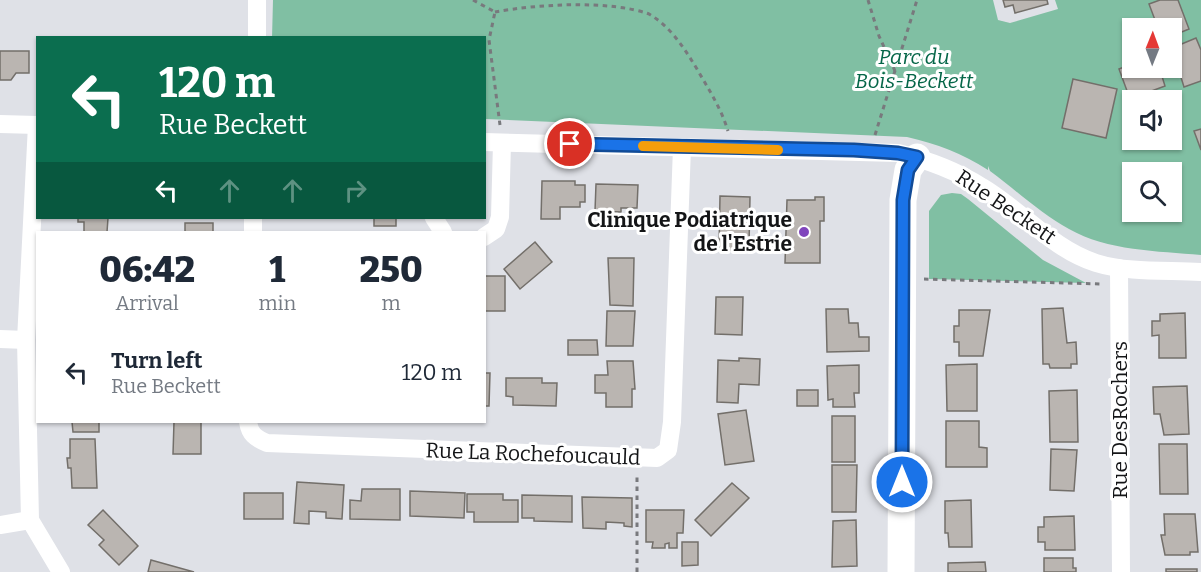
<!DOCTYPE html>
<style>
body{margin:0;font-family:Bitter,serif;background:#f2f2f3;color:#1f2937;height:100vh;display:flex;flex-direction:column;font-size:22px;white-space:nowrap}
*{box-sizing:border-box;margin:0}
p{font-size:20px;color:#747a83}
.icon{flex:none;width:33px;height:33px;fill:none;stroke:currentColor;stroke-width:2;stroke-linecap:round;stroke-linejoin:round}
.map{position:relative;flex:1;overflow:hidden}
.details{position:absolute;left:36px;top:231px;width:450px;height:192px;display:flex;flex-direction:column;background:#fff;border-radius:0px;box-shadow:0 2px 4px #0004}
.details>*{flex:none}
.top-card{position:absolute;left:36px;top:36px;width:450px;height:183px;border-radius:0px;box-shadow:0 2px 4px #0004;background:#0b6e4f;color:#fff;overflow:hidden}
.needle{width:39px;rotate:1deg}
.buttons{position:absolute;left:1122px;top:18px;display:grid;gap:12px}
.buttons a{display:grid;place-items:center;width:60px;height:60px;border-radius:0px;background:#fff;box-shadow:0 2px 4px #0004;font-size:30px}
.pin{position:absolute;display:grid;place-items:center;width:51px;height:51px;color:#fff;margin:-26px;border:3px solid #fff;border-radius:50%;box-shadow:0 2px 6px #0007}
.me{position:absolute;width:66px;margin:-33px;rotate:0deg;stroke-linejoin:round;filter:drop-shadow(0 0 4px #0008)}
.turn{display:flex;align-items:center;gap:21px;height:126px;padding:0 24px;font-size:27px}
.turn .icon{width:78px;height:78px;stroke-width:2.5}
.turn b{display:block;font-size:42px;line-height:51px}
.lanes{display:flex;align-items:center;height:57px;padding:0 24px;background:#0003;justify-content:center;gap:30px;direction:ltr}
.lanes .off{opacity:.35}
.eta{display:flex;justify-content:space-evenly;align-items:center;height:102px;text-align:center}
.eta b{font-size:36px;font-weight:800;line-height:42px}
ul{padding:0;list-style:none}
li{display:flex;align-items:center;gap:18px;height:78px;padding:0 24px}
li div{flex:1}
li b{display:block;font-size:22px}
li em{font-style:normal}
.map>svg:first-child{display:block}
.green{fill:#80bfa3;fill-rule:evenodd}
.building{fill:#bab5b1;stroke:#736f6a;stroke-width:1.5}
.lines{fill:none;stroke-linecap:round;stroke-linejoin:round}
.path{stroke:#78797d;stroke-width:3;stroke-dasharray:4.5 4.5;stroke-linecap:butt}
.street{stroke:#fff;stroke-width:18}
.secondary{stroke:#fff;stroke-width:27}
.route-casing{stroke:#114b97;stroke-width:15}
.route{stroke:#1a73e8;stroke-width:10}
.slow{stroke:#f59e0b;stroke-width:10}
.poi-dot{fill:#8045bc;stroke:#fff;stroke-width:2}
.labels{text-anchor:middle;stroke-width:6;stroke-linejoin:round;paint-order:stroke}
.park-label{font-size:21px;font-style:italic;fill:#056648;stroke:#fff}
.street-label{font-size:21px;fill:#141517;stroke:#fff}
.poi-label{font-size:21px;font-weight:bold;fill:#141517;stroke:#fff;text-anchor:end}
</style>
<div class="map">
<svg width="1201" height="572" viewBox="0 0 1201 572">
<rect width="100%" height="100%" fill="#dfe1e7"/>
<g class="green">
<path d="M273 0H993L998 20 1010 23 1058 9 1055 0H1201V255C1158 251 1107 251 1069 229 1041 214 1016 190 990 171L988 166V170C962 153 937 144 907 137L485 119 484 38H272ZM1132 28H1172V68H1132ZM1132 100H1172V140H1132ZM1132 172H1172V212H1132Z"/>
<polygon points="952,193 961,194 968,199 1043,260 1086,283 929,279 929,211 941,195"/>
</g>
<g class="building">
<polygon points="1003,0 1047,0 1048,4 1015,13 1013,5 1005,7"/>
<polygon points="1160,0 1178,0 1189,29 1172,36 1172,28 1158,28 1149,4"/>
<polygon points="1196,38 1201,50 1201,81 1184,87 1172,48"/>
<polygon points="0,51 29,51 29,73 16,73 11,80 0,80"/>
<polygon points="1132,64 1132,68 1171,68 1172,70 1161,73 1165,86 1130,99 1119,69"/>
<polygon points="1073,79 1117,89 1106,138 1062,128"/>
<polygon points="1201,129 1201,150 1194,131"/>
<polygon points="542,181 575,181 575,185 585,185 585,202 580,202 580,207 560,207 560,219 541,219"/>
<polygon points="596,184 638,185 637,208 621,208 621,212 595,211"/>
<polygon points="720,196 750,197 749,246 736,245 736,250 719,250"/>
<polygon points="815,197 824,197 824,221 820,221 820,263 785,263 787,200 815,200"/>
<polygon points="78,218 108,218 107,232 84,232 84,222 78,222"/>
<rect x="374" y="218" width="22" height="8"/>
<rect x="185" y="223" width="28" height="9"/>
<polygon points="535,242 552,262 520,289 504,269"/>
<polygon points="608,258 634,258 633,306 610,305"/>
<rect x="484" y="276" width="21" height="35"/>
<polygon points="716,297 743,297 742,335 715,334"/>
<polygon points="1063,308 1067,343 1076,342 1077,364 1071,364 1071,368 1050,368 1049,364 1043,364 1042,309"/>
<polygon points="826,309 848,309 849,323 858,323 859,337 869,337 869,351 827,352"/>
<polygon points="959,310 990,310 983,356 959,356 959,342 954,342 954,326 959,326"/>
<polygon points="607,311 635,311 633,346 606,346"/>
<polygon points="1185,313 1186,358 1159,358 1159,335 1152,336 1152,321 1160,321 1160,314"/>
<polygon points="568,340 597,340 598,355 568,355"/>
<polygon points="739,358 760,359 759,385 739,384 738,403 717,402 718,360 739,361"/>
<polygon points="607,361 633,361 635,389 632,389 632,407 606,407 606,393 595,393 595,375 608,375"/>
<polygon points="977,364 977,411 947,411 946,365"/>
<polygon points="859,365 859,393 854,393 855,407 833,407 833,399 828,400 827,366"/>
<polygon points="484,373 490,373 489,406 484,406"/>
<polygon points="506,378 542,378 542,383 557,383 556,406 513,405 513,397 506,396"/>
<polygon points="1187,386 1189,434 1164,435 1160,414 1154,414 1153,387"/>
<rect x="797" y="390" width="21" height="16"/>
<polygon points="1077,390 1078,442 1050,442 1049,391"/>
<polygon points="746,410 754,461 725,465 718,414"/>
<rect x="832" y="416" width="23" height="46"/>
<polygon points="946,421 979,421 979,447 987,448 987,467 946,467"/>
<polygon points="72,422 99,422 99,432 73,432"/>
<polygon points="174,422 201,422 201,454 173,454"/>
<polygon points="70,439 95,439 97,488 72,488 71,468 68,468 67,458 70,458"/>
<polygon points="1159,444 1187,444 1188,494 1160,494"/>
<polygon points="1051,449 1077,450 1074,491 1050,490"/>
<polygon points="832,465 857,465 856,512 832,512"/>
<polygon points="297,482 344,485 342,519 326,518 326,512 309,511 309,524 294,523"/>
<polygon points="732,483 749,498 711,536 695,520"/>
<polygon points="362,489 400,489 400,520 350,519 350,500 361,501"/>
<polygon points="410,491 465,493 464,518 410,516"/>
<rect x="244" y="493" width="39" height="26"/>
<polygon points="467,494 503,494 503,500 518,500 518,522 474,522 474,512 467,512"/>
<polygon points="522,495 572,496 572,522 534,521 534,518 522,518"/>
<polygon points="582,497 632,498 632,527 624,526 624,523 606,522 606,529 583,528"/>
<polygon points="971,500 972,547 949,547 948,533 945,533 945,501"/>
<polygon points="103,510 138,546 119,565 99,545 104,540 88,525"/>
<polygon points="646,510 684,510 683,533 677,533 677,548 669,548 669,543 665,544 665,548 652,548 653,542 646,542"/>
<polygon points="1164,514 1195,514 1198,552 1190,552 1190,555 1165,555 1161,535 1165,535"/>
<polygon points="1074,516 1075,550 1045,550 1045,542 1038,542 1038,527 1044,527 1044,517"/>
<polygon points="856,520 857,566 832,567 833,521"/>
<polygon points="682,542 698,542 698,565 682,566"/>
<polygon points="1044,558 1073,558 1073,568 1076,568 1076,572 1044,572"/>
<polygon points="151,560 194,572 148,572"/>
<polygon points="985,562 986,572 948,572 948,563"/>
<rect x="1166" y="569" width="31" height="3"/>
</g>
<g class="lines">
<g class="path">
<polyline points="473,0 495,12 489,40 500,125"/>
<polyline points="868,0 879,36 895,71"/>
<path d="M495 12C538 4 610 0 649 14 671 27 684 48 697 69 709 90 721 108 728 131"/>
<polyline points="875,135 917,0"/>
<polyline points="924,279 1100,284"/>
<polyline points="637,572 637,475"/>
</g>
<g class="street">
<polyline points="257,38 257,0"/>
<polyline points="0,124 37,125 26,340 30,520 61,572"/>
<path d="M484 142 898 153C928 160 955 170 982 187 1021 210 1052 249 1096 263 1128 273 1167 270 1201 272"/>
<polyline points="434,218 443,232"/>
<polyline points="253,232 253,218"/>
<polyline points="484,237 496,229 500,217 502,143"/>
<polyline points="1119,268 1121,572"/>
<polyline points="0,339 26,340"/>
<path d="M248 422C250 434 255 438 267 443L657 458 668 450 672 422 682 147"/>
<polyline points="0,525 30,520"/>
</g>
<polyline class="secondary" points="901,572 903,200 908,170 917,157"/>
</g>
<g class="lines">
<g class="route-casing">
<polyline id="route" points="570,144 854,150 898,153 917,157 908,170 903,200 902,482"/>
</g>
<use href="#route" class="route"/>
<polyline class="slow" points="643,146 778,150"/>
</g>
<circle class="poi-dot" cx="804" cy="232" r="6"/>
<g class="labels">
<g class="park-label">
<text x="914" y="64">Parc du<tspan x="914" dy="24">Bois-Beckett</tspan></text>
</g>
<g class="street-label">
<text transform="translate(1006 207) rotate(34)" y="7">Rue Beckett</text>
<text transform="translate(1120 420) rotate(-90)" y="7">Rue DesRochers</text>
<text transform="translate(533 454) rotate(2)" y="7">Rue La Rochefoucauld</text>
</g>
<g class="poi-label">
<text x="792" y="227">Clinique Podiatrique<tspan x="792" dy="24">de l'Estrie</tspan></text>
</g>
</g>
</svg>
<div class="buttons">
<a><svg class="needle" viewBox="-14 -14 28 28"><path d="M0-13l5 13h-10z" fill="#e53935"/><path d="M0 13l5-13h-10z" fill="#747a83"/></svg></a>
<a><svg class="icon" aria-label="sound" viewBox="0 0 24 24"><path d="M4 9h4l5-4v14l-5-4H4zM17 9q2 3 0 6"/></svg></a>
<a><svg class="icon" aria-label="search" viewBox="0 0 24 24"><circle cx="10" cy="10" r="6"/><path d="M15 15l6 6"/></svg></a>
</div>
<div class="pin" style="left:570px;top:144px;background:#d93025"><svg class="icon" aria-label="arrive" viewBox="0 0 24 24"><path d="M6 21V4h12l-3 4 3 4H6"/></svg></div>
<svg class="me" style="left:902px;top:482px" viewBox="-20 -20 40 40"><circle r="17" fill="#1a73e8" stroke="#fff" stroke-width="3"/><path d="M0-11L8 9 0 5-8 9z" fill="#fff"/></svg>
<div class="top-card">
<div class="turn"><svg class="icon" aria-label="left" viewBox="0 0 24 24"><path d="M17 20v-9H6M10 6l-5 5 5 5"/></svg><div><b>120 m</b>Rue Beckett</div></div>
<div class="lanes"><svg class="icon" aria-label="left" viewBox="0 0 24 24"><path d="M17 20v-9H6M10 6l-5 5 5 5"/></svg><svg class="icon off" aria-label="ahead" viewBox="0 0 24 24"><path d="M12 20V5M6 11l6-6 6 6"/></svg><svg class="icon off" aria-label="ahead" viewBox="0 0 24 24"><path d="M12 20V5M6 11l6-6 6 6"/></svg><svg class="icon off" aria-label="right" viewBox="0 0 24 24"><path d="M7 20v-9h11M14 6l5 5-5 5"/></svg></div>
</div>
<section class="details">
<div class="eta">
<div><b>06:42</b><p>Arrival</p></div>
<div><b>1</b><p>min</p></div>
<div><b>250</b><p>m</p></div>
</div>
<ul>
<li><svg class="icon" aria-label="left" viewBox="0 0 24 24"><path d="M17 20v-9H6M10 6l-5 5 5 5"/></svg><div><b>Turn left</b><p>Rue Beckett</p></div><em>120 m</em></li>
</ul>
</section>
</div>
